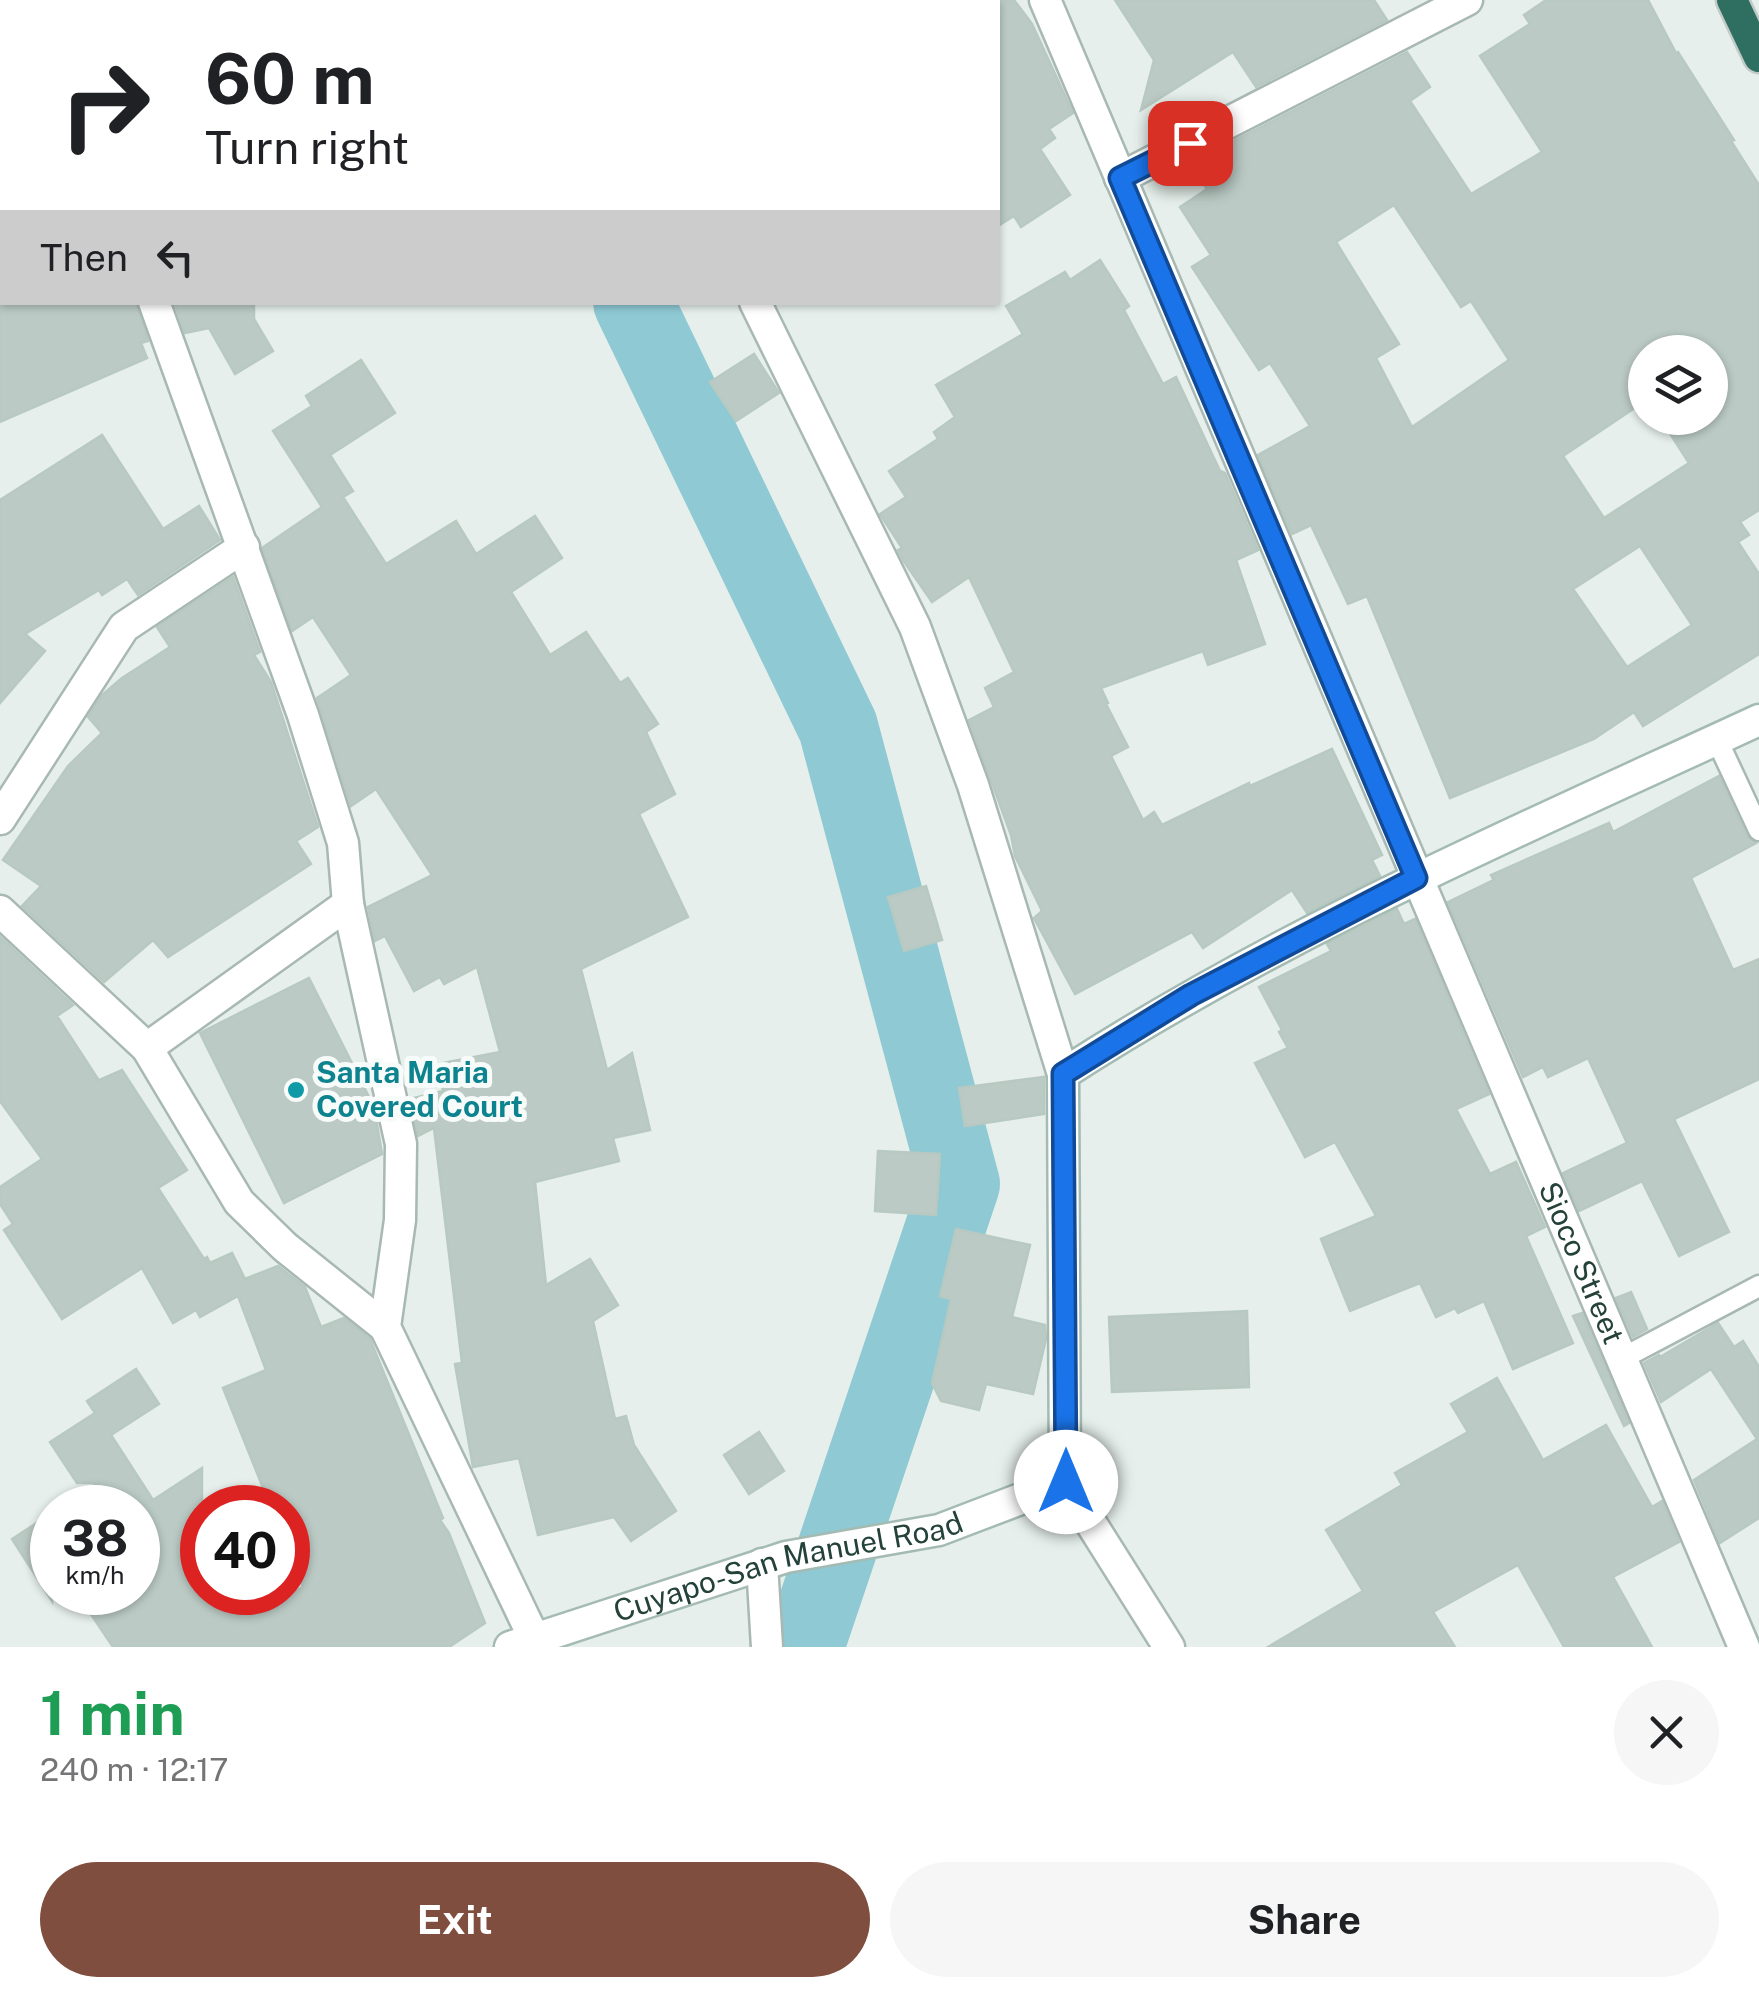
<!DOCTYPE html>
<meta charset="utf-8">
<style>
body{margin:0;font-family:"Public Sans",sans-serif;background:#f6f6f6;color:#202124;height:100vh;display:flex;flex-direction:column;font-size:38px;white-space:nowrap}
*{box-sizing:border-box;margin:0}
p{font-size:32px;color:#757577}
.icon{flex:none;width:55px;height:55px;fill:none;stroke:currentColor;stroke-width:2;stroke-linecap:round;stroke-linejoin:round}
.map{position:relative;height:1647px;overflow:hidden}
.sheet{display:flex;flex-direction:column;background:#fff;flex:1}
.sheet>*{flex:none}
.hud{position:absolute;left:0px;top:0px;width:1000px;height:305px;box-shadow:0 2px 8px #0004;background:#fff;color:#202124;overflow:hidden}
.controls{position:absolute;left:1628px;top:335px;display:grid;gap:20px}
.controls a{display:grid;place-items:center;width:100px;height:100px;border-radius:50%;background:#fff;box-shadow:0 2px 8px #0004;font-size:50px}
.speed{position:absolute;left:30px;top:1485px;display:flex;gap:20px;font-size:50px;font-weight:700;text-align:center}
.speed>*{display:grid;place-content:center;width:130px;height:130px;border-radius:50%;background:#fff;box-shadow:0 2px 8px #0004;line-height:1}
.speed small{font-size:25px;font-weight:400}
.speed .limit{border:15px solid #d22;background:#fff;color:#111}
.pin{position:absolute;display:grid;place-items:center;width:85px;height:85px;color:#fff;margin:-42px;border-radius:20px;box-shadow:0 5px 15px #0006}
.me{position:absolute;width:110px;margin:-55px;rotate:0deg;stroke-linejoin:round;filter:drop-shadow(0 0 8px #0008)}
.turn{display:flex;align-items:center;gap:35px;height:210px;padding:0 40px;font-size:45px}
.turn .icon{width:130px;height:130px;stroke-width:2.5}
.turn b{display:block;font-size:70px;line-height:85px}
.then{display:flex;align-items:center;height:95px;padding:0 40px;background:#0003;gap:20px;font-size:38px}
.round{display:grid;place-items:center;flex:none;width:105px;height:105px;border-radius:52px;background:#f6f6f6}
.headline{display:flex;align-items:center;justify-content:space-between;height:170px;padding:0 40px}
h1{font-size:60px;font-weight:700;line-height:75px;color:#1e9e55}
.button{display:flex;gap:20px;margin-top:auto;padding:20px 40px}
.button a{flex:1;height:115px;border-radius:60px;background:#7f4e3f;color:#fff;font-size:40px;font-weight:700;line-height:115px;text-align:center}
.button a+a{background:#f6f6f6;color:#202124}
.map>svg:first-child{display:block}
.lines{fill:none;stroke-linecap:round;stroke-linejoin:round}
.river{stroke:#8ec9d4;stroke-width:80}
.building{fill:#bbcac4;stroke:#b8c9c2;stroke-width:2.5;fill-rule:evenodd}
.lane-casing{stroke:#a8b8b2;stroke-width:25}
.street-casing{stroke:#a8b8b2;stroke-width:35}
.secondary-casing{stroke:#a4bbb3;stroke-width:35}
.highway-casing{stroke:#c2cac8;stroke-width:35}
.lane{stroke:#fff;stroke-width:20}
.street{stroke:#fff;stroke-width:30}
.secondary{stroke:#fff;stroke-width:30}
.highway{stroke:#2f6f62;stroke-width:30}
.route-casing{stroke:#114b97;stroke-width:25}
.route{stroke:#1a73e8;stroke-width:18}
.culture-dot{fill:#0f9aa8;stroke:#f7fbf9;stroke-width:4}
.labels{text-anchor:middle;stroke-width:10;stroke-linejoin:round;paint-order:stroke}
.culture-label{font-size:30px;font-weight:bold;fill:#0d838f;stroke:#f7fbf9;text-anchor:start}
.street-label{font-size:30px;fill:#24423a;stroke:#f7fbf9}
</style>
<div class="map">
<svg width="1759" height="1647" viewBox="0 0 1759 1647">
<rect width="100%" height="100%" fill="#e6efeb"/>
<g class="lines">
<g class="river">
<polyline points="487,0 489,2"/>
<polyline points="633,302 838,727 960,1184 804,1647"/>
</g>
</g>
<g class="building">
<polygon points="998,0 1014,0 1032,24 1073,113 1049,129 1055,138 1040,149 1070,195 1021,227 1014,216 998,226"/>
<polygon points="1115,0 1374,0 1387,20 1256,87 1233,52 1141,110 1154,60"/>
<path d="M1546 0H1648L1676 53 1678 52 1734 140 1731 141 1759 185V510L1740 522 1749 535 1738 542 1759 574V654L1643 726 1634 712 1594 739 1450 798 1367 596 1348 604 1311 525 1292 534 1258 455 1310 426 1270 363 1259 370 1192 267 1211 255 1180 207 1207 189 1197 174 1233 150 1222 147 1407 52 1430 87 1410 101 1471 194 1542 152 1480 56 1530 24 1524 15ZM1394 205 1461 307 1471 301 1509 360 1412 427 1376 358 1399 344 1336 242ZM1645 352H1710V418H1660L1689 463 1604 518 1563 456 1645 401ZM1640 546 1692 625 1627 667 1573 589Z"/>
<polygon points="1100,260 1129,306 1124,310 1163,384 1176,377 1220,471 1225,473 1258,550 1236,560 1265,644 1208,665 1203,651 1101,688 1108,703 1106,704 1128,747 1111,756 1143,820 1154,812 1162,825 1249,783 1250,786 1332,749 1382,855 1372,860 1380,876 1307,913 1292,890 1203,948 1192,932 1075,994 1034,918 1042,911 1015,856 1011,835 969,720 994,707 985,688 1014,672 969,577 932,602 903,560 898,550 902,548 880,514 906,497 889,471 938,439 934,432 955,417 936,385 1023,334 1006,306 1065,272 1070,280"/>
<polygon points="0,302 136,302 148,341 141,343 147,358 0,422"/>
<polygon points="174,302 254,302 254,319 273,351 235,374 209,328 185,333"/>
<polygon points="754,354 779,393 736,421 710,382"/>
<polygon points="361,360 395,413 330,455 353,491 343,497 386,564 456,521 476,554 535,516 562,558 511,592 550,655 586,632 620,683 628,678 658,724 646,732 675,794 639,814 688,917 581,969 607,1070 632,1053 650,1130 613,1138 619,1161 535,1182 546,1285 590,1259 618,1305 593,1321 615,1419 626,1416 634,1445 676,1511 631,1541 614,1517 538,1535 519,1458 473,1467 455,1364 462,1363 434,1128 418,1136 410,1099 443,1091 438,1064 500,1052 477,967 444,984 440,977 414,991 385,936 375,941 368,907 432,875 376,789 351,806 317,698 351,675 313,617 292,631 262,548 322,507 273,431 312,406 306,396"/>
<polygon points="102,435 163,529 199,506 220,540 138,595 127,579 102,595 99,590 25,634 45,651 0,703 0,500"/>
<polygon points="233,577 260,652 254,655 271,682 318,827 296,841 311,864 168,957 153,940 104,982 22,906 41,886 3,860 68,766 102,733 88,717 102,695 122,678 170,647 157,627"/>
<polygon points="1719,776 1747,836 1756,843 1691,878 1733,970 1759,959 1759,1079 1674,1119 1729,1232 1679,1256 1642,1181 1579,1211 1563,1173 1627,1143 1588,1058 1548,1077 1543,1067 1523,1077 1448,902 1494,880 1491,875 1609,823 1613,832"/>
<polygon points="926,886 942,940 904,951 888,897"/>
<polygon points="1397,909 1404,924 1415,919 1489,1094 1456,1109 1490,1174 1516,1162 1545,1227 1526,1236 1573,1343 1513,1369 1484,1301 1458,1313 1455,1308 1436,1317 1420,1283 1350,1311 1321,1239 1376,1216 1335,1142 1305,1157 1255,1063 1288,1048 1279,1032 1282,1030 1259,987 1331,951 1327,944"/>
<polygon points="0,937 73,1005 57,1016 98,1079 95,1082 122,1070 187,1170 158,1188 204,1259 207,1257 210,1263 232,1253 245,1279 278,1266 305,1287 321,1327 344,1318 370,1339 443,1518 440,1520 449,1533 485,1623 449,1647 113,1647 76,1592 138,1592 138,1510 142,1508 60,1508 98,1483 77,1483 50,1442 95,1413 87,1401 136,1369 159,1404 111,1435 153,1500 202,1468 202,1592 281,1592 284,1597 303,1587 288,1548 288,1508 271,1508 223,1388 266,1370 238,1296 200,1317 196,1310 173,1323 142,1268 62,1319 4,1230 13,1224 0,1204 0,1187 42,1159 0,1101"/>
<polygon points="309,978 374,1107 382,1154 284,1203 200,1033"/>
<polygon points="1044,1077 1044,1114 965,1126 959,1088"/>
<polygon points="878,1151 940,1154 936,1215 875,1211"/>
<polygon points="956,1229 1030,1245 1012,1317 1045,1325 1046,1339 1033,1394 986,1384 979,1410 941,1401 932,1383 951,1299 940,1296"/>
<polygon points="1631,1292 1647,1329 1633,1337 1616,1298"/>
<polygon points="1247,1311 1249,1387 1112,1392 1109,1317"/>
<polygon points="1582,1313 1629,1423 1624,1426 1573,1316"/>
<polygon points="1718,1323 1734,1347 1743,1341 1759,1367 1759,1518 1720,1543 1694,1480 1757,1439 1711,1369 1661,1402 1644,1363 1659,1355 1660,1357"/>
<polygon points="1497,1378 1543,1460 1606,1425 1652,1507 1662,1501 1679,1542 1613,1577 1652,1647 1564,1647 1518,1565 1433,1612 1455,1647 1268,1647 1363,1591 1326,1530 1402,1485 1395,1473 1468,1432 1451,1404"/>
<polygon points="759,1432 784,1471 749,1494 724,1455"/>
<polygon points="52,1513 52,1601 12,1539"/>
</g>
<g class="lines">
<g class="lane-casing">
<g id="lane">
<polyline points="1717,740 1759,830"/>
<polyline points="1621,1359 1759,1286"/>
</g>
</g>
<g class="street-casing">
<g id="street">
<polyline points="74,0 74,2"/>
<polyline points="604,0 606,2"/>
<path id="s1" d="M1045 0 1744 1647"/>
<polyline points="1120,178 1467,0"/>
<polyline points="154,302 303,715 343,843 348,904 401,1144 400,1220 385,1327 534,1638"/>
<polyline points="755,302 915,627 973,785 1063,1074"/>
<polyline points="0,819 124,627 244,547"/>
<polyline points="0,911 147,1048 348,904"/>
<polyline points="147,1048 239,1202 285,1247 385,1327"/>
<polyline points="1065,1482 1169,1647"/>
<polyline points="762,1564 767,1647"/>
</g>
</g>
<g class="secondary-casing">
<g id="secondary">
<path id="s2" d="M510 1647 786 1557 939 1530 1065 1482 1063 1074C1282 932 1523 829 1759 720"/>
</g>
</g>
<g class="highway-casing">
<polyline id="highway" points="1732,0 1759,57"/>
</g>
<use href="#lane" class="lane"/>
<use href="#street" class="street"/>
<use href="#secondary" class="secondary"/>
<use href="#highway" class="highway"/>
</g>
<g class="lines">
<g class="route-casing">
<polyline id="route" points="1066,1482 1063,1074 1191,995 1416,878 1120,178 1190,143"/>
</g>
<use href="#route" class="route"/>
</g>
<circle class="culture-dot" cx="296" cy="1090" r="10"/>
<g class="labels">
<g class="culture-label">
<text x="316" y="1083">Santa Maria<tspan x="316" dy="34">Covered Court</tspan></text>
</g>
<g class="street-label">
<text dy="10" stroke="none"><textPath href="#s1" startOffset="1372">Sioco Street</textPath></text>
<text dy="10" stroke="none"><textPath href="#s2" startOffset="290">Cuyapo-San Manuel Road</textPath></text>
</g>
</g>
</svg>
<div class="controls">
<a><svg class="icon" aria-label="layers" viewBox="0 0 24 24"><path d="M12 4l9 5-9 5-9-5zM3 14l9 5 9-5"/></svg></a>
</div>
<div class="speed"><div>38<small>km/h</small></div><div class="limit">40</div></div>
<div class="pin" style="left:1190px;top:143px;background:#d93025"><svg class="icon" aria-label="arrive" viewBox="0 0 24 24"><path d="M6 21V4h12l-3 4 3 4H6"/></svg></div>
<svg class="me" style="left:1066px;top:1482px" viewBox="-20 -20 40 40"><circle r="19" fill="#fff"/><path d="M0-13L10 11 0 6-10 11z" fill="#1a73e8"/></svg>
<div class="hud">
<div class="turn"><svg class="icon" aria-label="right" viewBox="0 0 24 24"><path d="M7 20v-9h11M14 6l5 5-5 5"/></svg><div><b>60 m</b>Turn right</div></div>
<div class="then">Then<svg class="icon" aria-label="left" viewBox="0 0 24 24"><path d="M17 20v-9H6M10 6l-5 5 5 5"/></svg></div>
</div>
</div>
<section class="sheet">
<div class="headline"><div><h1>1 min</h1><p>240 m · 12:17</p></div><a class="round"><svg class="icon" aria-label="close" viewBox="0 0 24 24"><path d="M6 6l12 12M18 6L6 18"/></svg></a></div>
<div class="button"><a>Exit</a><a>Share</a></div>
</section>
